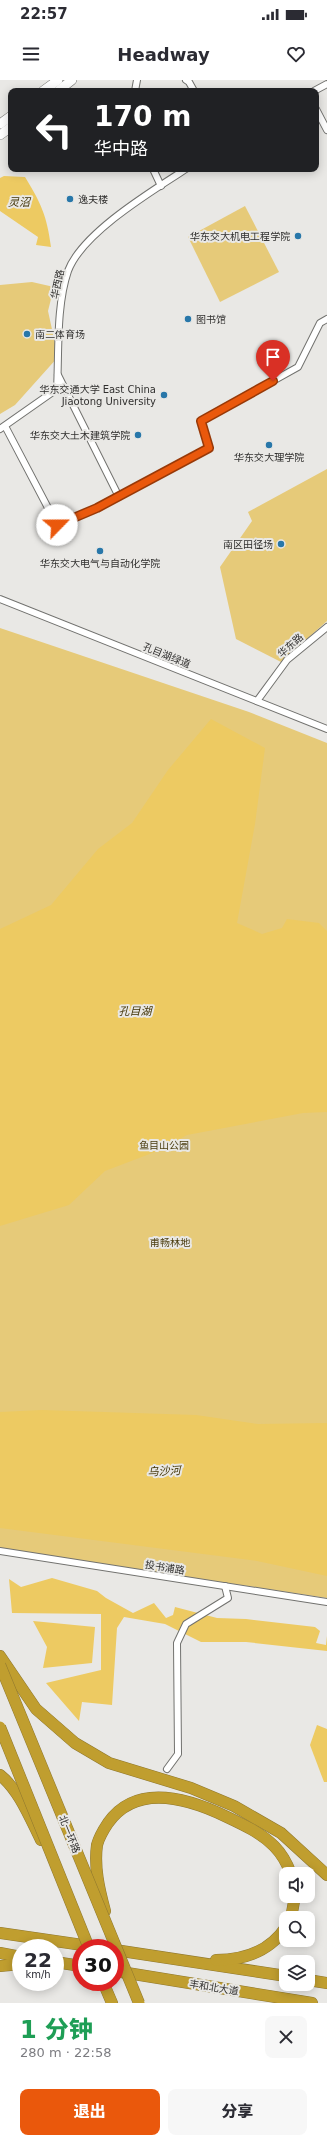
<!DOCTYPE html>
<html lang="zh">
<meta charset="utf-8">
<style>
body{margin:0;font-family:"DejaVu Sans","Noto Sans SC",sans-serif;background:#f7f7f7;color:#2b2b33;height:100vh;display:flex;flex-direction:column;font-size:15px;white-space:nowrap}
*{box-sizing:border-box;margin:0}
p{font-size:13px;color:#7c7c81}
.icon{flex:none;width:22px;height:22px;fill:none;stroke:currentColor;stroke-width:2;stroke-linecap:round;stroke-linejoin:round}
.map{position:relative;height:1923px;overflow:hidden}
.drawer{display:flex;flex-direction:column;background:#fff;flex:1}
.drawer>*{flex:none}
.top-card{position:absolute;left:8px;top:8px;width:311px;height:84px;border-radius:8px;box-shadow:0 2px 10px #0003;background:#202124;color:#fff;overflow:hidden}
.tools{position:absolute;left:279px;top:1787px;display:grid;gap:8px}
.tools a{display:grid;place-items:center;width:36px;height:36px;border-radius:8px;background:#fff;box-shadow:0 2px 10px #0003;font-size:20px}
.speed{position:absolute;left:12px;top:1859px;display:flex;gap:8px;font-size:20px;font-weight:700;text-align:center}
.speed>*{display:grid;place-content:center;width:52px;height:52px;border-radius:50%;background:#fff;box-shadow:0 2px 10px #0003;line-height:1}
.speed small{font-size:10px;font-weight:400}
.speed .limit{border:6px solid #d22;background:#fff;color:#111}
.pin{position:absolute;display:grid;place-items:center;width:34px;height:34px;color:#fff;margin:-41px -17px;border-radius:50% 50% 50% 0;rotate:-45deg;box-shadow:0 0 4px #0007}
.pin .icon{rotate:45deg}
.me{position:absolute;width:44px;margin:-22px;rotate:67deg;stroke-linejoin:round;filter:drop-shadow(0 0 3px #0008)}
.turn{display:flex;align-items:center;gap:14px;height:84px;padding:0 20px;font-size:18px}
.turn .icon{width:52px;height:52px;stroke-width:2.5}
.turn b{display:block;font-size:28px;line-height:34px}
.round{display:grid;place-items:center;flex:none;width:42px;height:42px;border-radius:8px;background:#f7f7f7}
.summary{display:flex;align-items:center;justify-content:space-between;height:68px;padding:0 20px}
h1{font-size:24px;font-weight:800;line-height:30px;color:#1e9e55}
.button{display:flex;gap:8px;margin-top:auto;padding:8px 20px}
.button a{flex:1;height:46px;border-radius:8px;background:#ea580c;color:#fff;font-size:16px;font-weight:800;line-height:46px;text-align:center}
.button a+a{background:#f7f7f7;color:#2b2b33}
.status{display:flex;justify-content:space-between;align-items:center;height:28px;padding:0 20px;background:#fff;direction:ltr}
.status svg{height:11px;fill:currentColor}
header{display:flex;justify-content:space-between;align-items:center;height:52px;padding:0 20px;background:#fff;font-size:18px;font-weight:800}
.map>svg:first-child{display:block}
.green{fill:#e6ca79}
.water{fill:#edca62}
.lines{fill:none;stroke-linecap:round;stroke-linejoin:round}
.street-casing{stroke:#72726f;stroke-width:8}
.secondary-casing{stroke:#72726f;stroke-width:10}
.highway-casing{stroke:#8e772f;stroke-width:12}
.street{stroke:#fff;stroke-width:6}
.secondary{stroke:#fff;stroke-width:9}
.highway{stroke:#c09e2f;stroke-width:11}
.highway-bridge-casing{stroke:#8e772f;stroke-width:12;stroke-linecap:butt}
.highway-bridge{stroke:#c09e2f;stroke-width:11}
.route-casing{stroke:#983908;stroke-width:10}
.route{stroke:#ea580c;stroke-width:7}
.poi-dot{fill:#2877a9;stroke:#e9e8e5;stroke-width:1.5}
.labels{text-anchor:middle;stroke-width:4;stroke-linejoin:round;paint-order:stroke}
.poi-label{font-size:10px;fill:#302f2e;stroke:#e9e8e5;text-anchor:end}
.street-label{font-size:10px;fill:#302f2e;stroke:#e9e8e5}
.park-label{font-size:10px;fill:#4a3c0f;stroke:#e9e8e5}
.water-label{font-size:11px;font-style:italic;fill:#403203;stroke:#e9e8e5}
</style>
<div class="status"><b>22:57</b><svg viewBox="0 0 49 12"><path d="M0 12V9h3v3zM5 12V6h3v6zM10 12V3h3v9zM15 12V0h3v12zM26 1h20v11H26zM47 4h2v5h-2z"/></svg></div>
<header><svg class="icon" aria-label="menu" viewBox="0 0 24 24"><path d="M4 6h16M4 12h16M4 18h16"/></svg>Headway<svg class="icon" aria-label="heart" viewBox="0 0 24 24"><path d="M12 20l-8-8c-3-5 5-10 8-4 3-6 11-1 8 4z"/></svg></header>
<div class="map">
<svg width="327" height="1923" viewBox="0 0 327 1923">
<rect width="100%" height="100%" fill="#e9e8e5"/>
<g class="green">
<polygon points="245,126 279,192 220,222 188,157"/>
<polygon points="32,202 54,207 48,231 58,277 15,325 0,334 0,205"/>
<polygon points="327,389 327,541 281,582 236,559 220,487 252,441 248,432"/>
<polygon points="0,548 249,632 327,663 327,1518 0,1469"/>
</g>
<g class="water">
<path d="M4 96 25 97C41 123 47 136 51 167L36 165 38 157 0 131V98Z"/>
<polygon points="211,639 265,668 255,744 237,843 262,854 282,848 287,839 319,843 327,851 327,1032 303,1033 187,1055 160,1070 105,1091 69,1125 0,1146 0,849 51,825 98,769 132,743 168,690"/>
<polygon points="42,1330 196,1335 258,1344 327,1343 327,1496 257,1481 0,1448 0,1332"/>
<polygon points="52,1498 97,1511 106,1518 133,1533 154,1523 166,1538 173,1535 175,1527 217,1538 246,1539 315,1547 320,1551 316,1563 326,1565 327,1556 327,1571 246,1562 201,1562 165,1544 124,1537 117,1548 112,1625 82,1622 79,1641 46,1603 101,1590 101,1534 12,1533 9,1499 21,1507"/>
<polygon points="33,1541 95,1547 92,1583 43,1588 47,1567"/>
<polygon points="317,1645 327,1649 327,1702 324,1702 310,1665"/>
</g>
<g class="lines">
<g class="street-casing">
<g id="street">
<polyline points="186,0 189,2 194,11"/>
<polyline points="135,11 137,0"/>
<polyline points="314,11 327,4"/>
<polyline points="316,29 327,50"/>
<polyline points="153,89 161,106"/>
<polyline points="58,295 119,417"/>
<polyline points="5,346 57,445 97,428 209,368 201,341 298,287 320,243 327,239"/>
<path d="M0 349 57 309C59 273 56 226 68 191 82 153 152 111 186 89"/>
<polyline points="0,519 327,649"/>
<polyline points="257,621 287,580 327,547"/>
<polyline points="0,1471 327,1522"/>
<polyline points="167,1689 178,1674 177,1563 186,1544 228,1518 225,1506"/>
</g>
</g>
<g class="secondary-casing">
<g id="secondary">
<polyline points="43,11 58,0"/>
<polyline points="58,11 72,0"/>
<polyline points="0,44 11,36"/>
<polyline points="0,55 11,47"/>
</g>
</g>
<g class="highway-casing">
<g id="highway">
<polyline points="0,1576 36,1629 75,1663 109,1683 191,1708 234,1726 281,1753 327,1795"/>
<path d="M0 1695C19 1710 30 1738 41 1760"/>
<path d="M105 1831C99 1809 94 1787 97 1765 99 1757 104 1749 108 1743 137 1702 190 1719 227 1737 244 1745 261 1753 274 1766 282 1774 287 1783 291 1794"/>
<polyline points="291,1838 295,1816"/>
<polyline points="0,1853 103,1868"/>
<polyline points="115,1870 286,1896"/>
<polyline points="0,1873 21,1877"/>
<path d="M216 1880C244 1880 270 1871 286 1847"/>
<polyline points="55,1882 81,1886"/>
<polyline points="0,1886 21,1884"/>
<polyline points="115,1891 312,1923"/>
<polyline points="308,1900 327,1903"/>
<polyline points="103,1902 112,1923"/>
</g>
</g>
<use href="#street" class="street"/>
<use href="#secondary" class="secondary"/>
<use href="#highway" class="highway"/>
<g class="highway-bridge-casing">
<g id="highway-bridge">
<polyline points="0,1585 139,1923"/>
<polyline points="0,1647 89,1868"/>
</g>
</g>
<use href="#highway-bridge" class="highway-bridge"/>
</g>
<g class="lines">
<g class="route-casing">
<polyline id="route" points="57,445 97,428 209,368 201,341 273,301"/>
</g>
<use href="#route" class="route"/>
</g>
<g class="poi-dot">
<circle cx="70" cy="119" r="4"/>
<circle cx="298" cy="156" r="4"/>
<circle cx="188" cy="239" r="4"/>
<circle cx="27" cy="254" r="4"/>
<circle cx="164" cy="315" r="4"/>
<circle cx="138" cy="355" r="4"/>
<circle cx="269" cy="365" r="4"/>
<circle cx="281" cy="464" r="4"/>
<circle cx="100" cy="471" r="4"/>
</g>
<g class="labels">
<g class="poi-label">
<text x="78" y="123" text-anchor="start">逸夫楼</text>
<text x="290" y="160">华东交大机电工程学院</text>
<text x="196" y="243" text-anchor="start">图书馆</text>
<text x="35" y="258" text-anchor="start">南二体育场</text>
<text x="156" y="313">华东交通大学 East China<tspan x="156" dy="12">Jiaotong University</tspan></text>
<text x="130" y="359">华东交大土木建筑学院</text>
<text x="269" y="381" text-anchor="middle">华东交大理学院</text>
<text x="273" y="468">南区田径场</text>
<text x="100" y="487" text-anchor="middle">华东交大电气与自动化学院</text>
</g>
<g class="street-label">
<text transform="translate(57 204) rotate(-78)" y="4">华西路</text>
<text transform="translate(290 565) rotate(-42)" y="4">华东路</text>
<text transform="translate(167 575) rotate(22)" y="4">孔目湖绿道</text>
<text transform="translate(165 1487) rotate(9)" y="4">投书浦路</text>
<text transform="translate(70 1754) rotate(68)" y="4">北一环路</text>
<text transform="translate(214 1907) rotate(9)" y="4">丰和北大道</text>
</g>
<g class="park-label">
<text x="164" y="1069">鱼目山公园</text>
<text x="170" y="1166">甫畅林地</text>
</g>
<g class="water-label">
<text x="19" y="126">灵沼</text>
<text x="135" y="935">孔目湖</text>
<text transform="translate(164 1391) rotate(-3)" y="4">乌沙河</text>
</g>
</g>
</svg>
<div class="tools">
<a><svg class="icon" aria-label="sound" viewBox="0 0 24 24"><path d="M4 9h4l5-4v14l-5-4H4zM17 9q2 3 0 6"/></svg></a>
<a><svg class="icon" aria-label="search" viewBox="0 0 24 24"><circle cx="10" cy="10" r="6"/><path d="M15 15l6 6"/></svg></a>
<a><svg class="icon" aria-label="layers" viewBox="0 0 24 24"><path d="M12 4l9 5-9 5-9-5zM3 14l9 5 9-5"/></svg></a>
</div>
<div class="speed"><div>22<small>km/h</small></div><div class="limit">30</div></div>
<div class="pin" style="left:273px;top:301px;background:#d93025"><svg class="icon" aria-label="arrive" viewBox="0 0 24 24"><path d="M6 21V4h12l-3 4 3 4H6"/></svg></div>
<svg class="me" style="left:57px;top:445px" viewBox="-20 -20 40 40"><circle r="19" fill="#fff"/><path d="M0-13L10 11 0 6-10 11z" fill="#ea580c"/></svg>
<div class="top-card">
<div class="turn"><svg class="icon" aria-label="left" viewBox="0 0 24 24"><path d="M17 20v-9H6M10 6l-5 5 5 5"/></svg><div><b>170 m</b>华中路</div></div>
</div>
</div>
<section class="drawer">
<div class="summary"><div><h1>1 分钟</h1><p>280 m · 22:58</p></div><a class="round"><svg class="icon" aria-label="close" viewBox="0 0 24 24"><path d="M6 6l12 12M18 6L6 18"/></svg></a></div>
<div class="button"><a>退出</a><a>分享</a></div>
</section>
